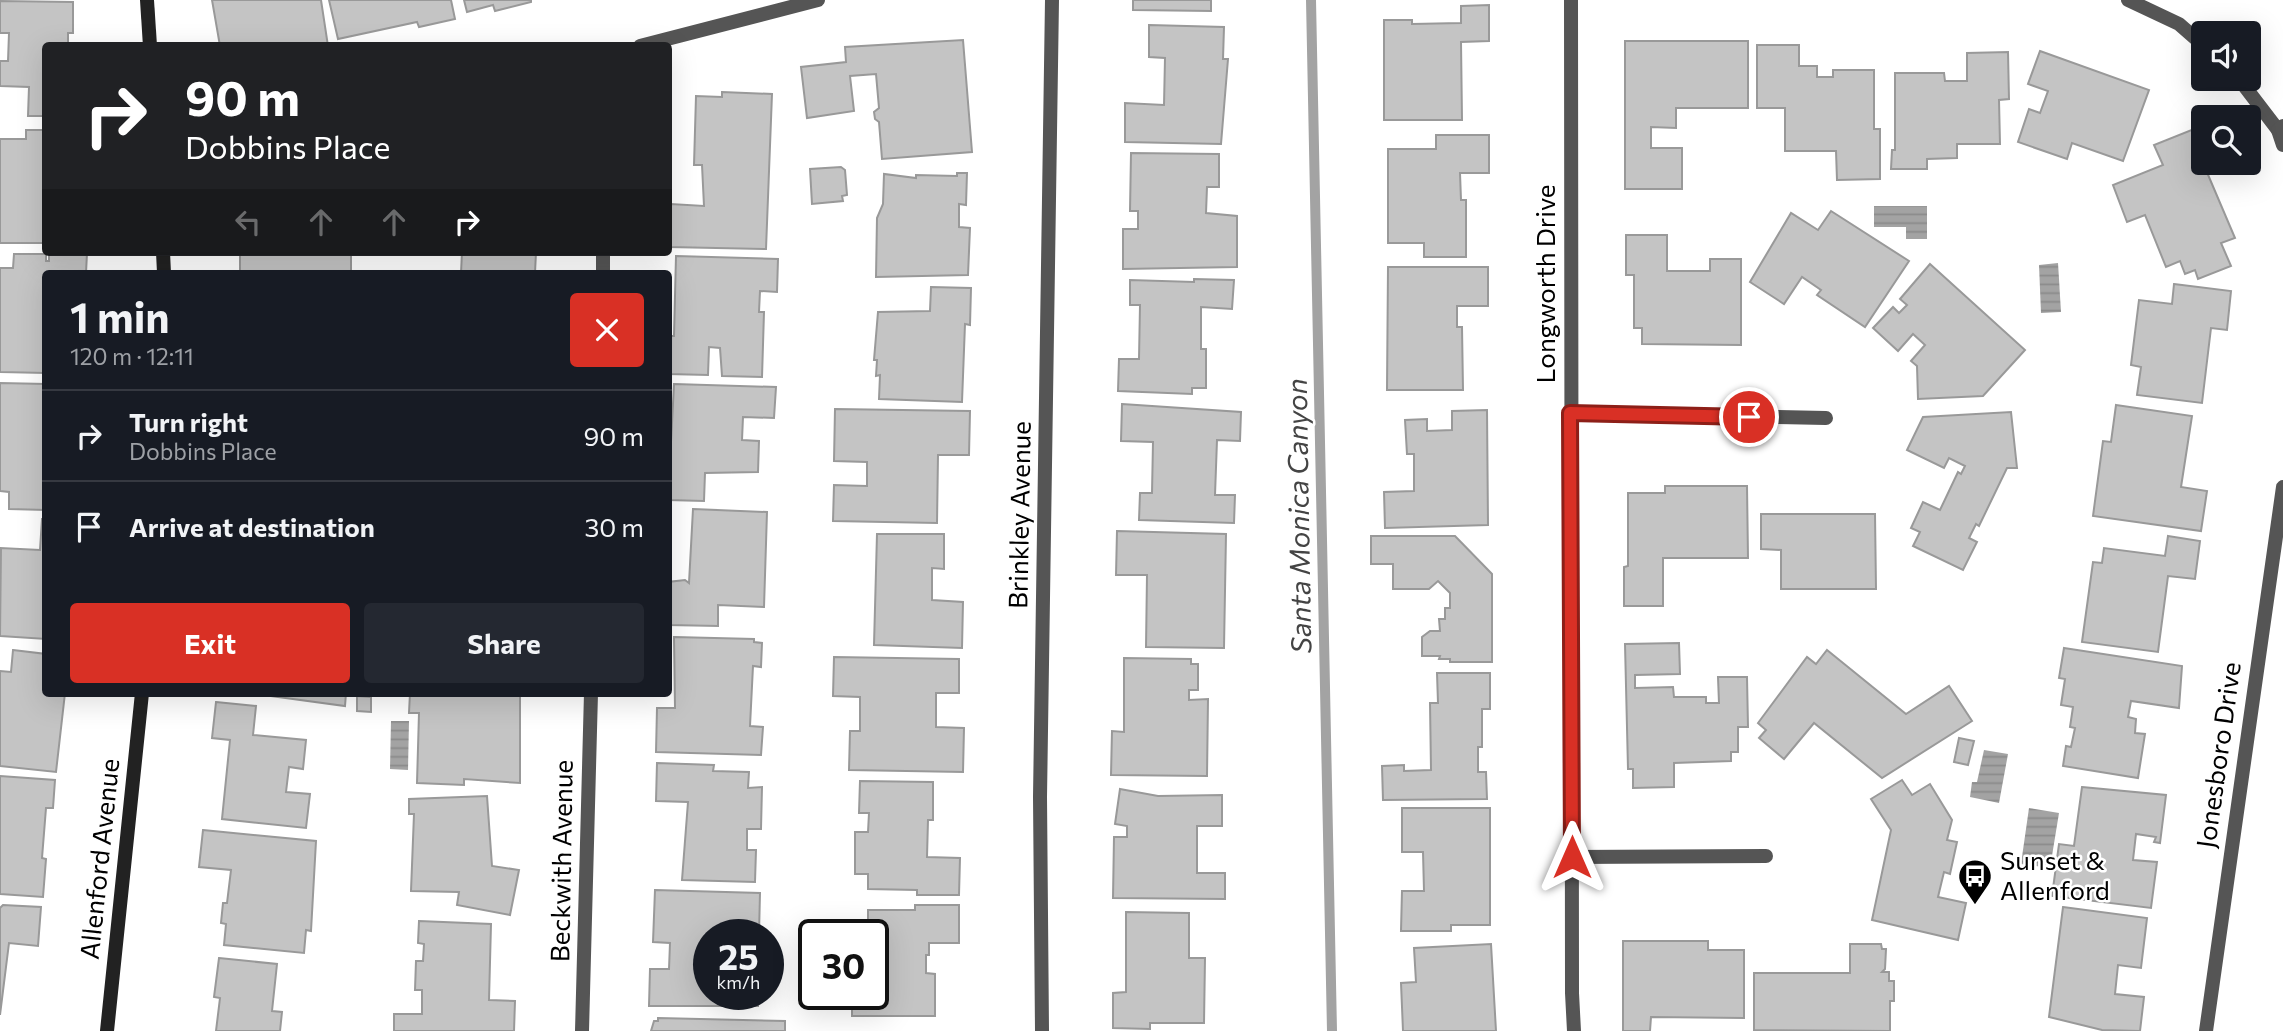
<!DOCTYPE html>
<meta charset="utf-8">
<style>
body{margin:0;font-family:Commissioner,sans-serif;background:#242831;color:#f1f3f6;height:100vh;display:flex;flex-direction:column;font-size:26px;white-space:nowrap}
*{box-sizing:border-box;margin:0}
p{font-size:23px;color:#9ea1a6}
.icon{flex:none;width:38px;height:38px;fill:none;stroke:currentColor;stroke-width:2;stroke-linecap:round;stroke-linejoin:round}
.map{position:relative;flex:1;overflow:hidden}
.side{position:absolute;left:42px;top:270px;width:630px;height:427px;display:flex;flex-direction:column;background:#171b24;border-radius:7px;box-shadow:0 7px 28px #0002}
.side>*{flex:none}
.banner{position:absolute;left:42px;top:42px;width:630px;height:214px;border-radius:7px;box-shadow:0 7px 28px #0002;background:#202124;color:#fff;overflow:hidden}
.tools{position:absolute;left:2191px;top:21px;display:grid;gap:14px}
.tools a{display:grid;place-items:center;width:70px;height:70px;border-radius:7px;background:#171b24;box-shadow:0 7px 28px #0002;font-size:35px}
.speed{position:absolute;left:693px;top:919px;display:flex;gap:14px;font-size:35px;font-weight:700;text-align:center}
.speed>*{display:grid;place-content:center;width:91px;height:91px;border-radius:50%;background:#171b24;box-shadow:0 7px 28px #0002;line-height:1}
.speed small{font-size:18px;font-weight:400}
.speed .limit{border:4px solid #111;border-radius:10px;background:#fff;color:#111}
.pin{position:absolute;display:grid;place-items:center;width:60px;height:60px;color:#fff;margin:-30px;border:4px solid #fff;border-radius:50%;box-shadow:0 2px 7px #0007}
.me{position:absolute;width:77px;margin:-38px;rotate:0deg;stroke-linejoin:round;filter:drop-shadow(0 0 5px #0008)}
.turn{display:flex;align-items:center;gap:24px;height:147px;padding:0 28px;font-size:32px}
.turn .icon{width:91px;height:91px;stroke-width:2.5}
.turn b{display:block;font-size:49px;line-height:60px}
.lanes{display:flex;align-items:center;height:66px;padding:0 28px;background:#0003;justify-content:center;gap:35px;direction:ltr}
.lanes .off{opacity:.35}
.round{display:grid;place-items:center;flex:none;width:74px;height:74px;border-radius:7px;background:#242831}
.headline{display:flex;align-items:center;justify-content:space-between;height:119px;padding:0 28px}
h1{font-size:42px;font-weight:700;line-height:52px}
.button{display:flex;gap:14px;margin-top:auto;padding:14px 28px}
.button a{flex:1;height:80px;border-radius:7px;background:#d93025;color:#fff;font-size:28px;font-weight:700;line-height:80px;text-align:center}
.button a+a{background:#242831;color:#f1f3f6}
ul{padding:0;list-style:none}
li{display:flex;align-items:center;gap:21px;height:91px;padding:0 28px;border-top:2px solid #363941}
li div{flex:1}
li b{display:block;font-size:26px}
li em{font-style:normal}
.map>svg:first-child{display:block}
.water{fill:url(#water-rules)}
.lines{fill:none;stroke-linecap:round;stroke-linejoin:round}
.stream{stroke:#a3a3a3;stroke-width:10}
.building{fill:#c4c4c4;stroke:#999;stroke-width:2}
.street{stroke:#555;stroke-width:14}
.secondary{stroke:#222;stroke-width:14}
.route-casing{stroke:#8d1f18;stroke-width:18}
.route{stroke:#d93025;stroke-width:12}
.labels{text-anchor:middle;stroke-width:5;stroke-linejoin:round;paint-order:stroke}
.street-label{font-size:26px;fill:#000;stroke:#fff}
.poi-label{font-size:26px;fill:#000;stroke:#fff;text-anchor:start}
.water-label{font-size:28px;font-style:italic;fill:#444;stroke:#fff}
</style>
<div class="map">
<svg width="2283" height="1031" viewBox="0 0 2283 1031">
<defs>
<pattern id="water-rules" width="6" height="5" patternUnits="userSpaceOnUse" patternTransform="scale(1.75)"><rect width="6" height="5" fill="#a3a3a3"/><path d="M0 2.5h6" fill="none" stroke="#8b8b8b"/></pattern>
</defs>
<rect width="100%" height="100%" fill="#fff"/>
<g class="water">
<polygon points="1874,206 1927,206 1927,239 1906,239 1906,227 1874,227"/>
<polygon points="2058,263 2061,312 2041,313 2039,265"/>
<polygon points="391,721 409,721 408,770 390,769"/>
<polygon points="1984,750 2008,754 1999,803 1970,797 1972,782 1977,782"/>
<polygon points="2029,808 2059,813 2050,868 2021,864"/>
</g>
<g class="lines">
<polyline class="stream" points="1311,0 1332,1031"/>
</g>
<g class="building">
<polygon points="212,0 321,0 328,46 220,46"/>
<polygon points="329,0 451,0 455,19 419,27 417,22 338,39"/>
<polygon points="464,0 531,0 531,2 495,11 493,5 467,12"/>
<polygon points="1133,0 1211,0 1211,11 1133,10"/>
<polygon points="0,1 73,2 73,33 68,33 68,46 46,46 46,116 28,116 29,87 0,86 0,61 8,61 9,33 0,33"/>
<polygon points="1489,5 1489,41 1461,42 1462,120 1384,120 1384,20 1412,20 1412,24 1461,23 1461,6"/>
<polygon points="1149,25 1224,27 1223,59 1228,59 1221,144 1125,142 1125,103 1164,105 1165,58 1149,57"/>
<polygon points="963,40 972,152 882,159 879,122 875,119 874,112 879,108 876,74 850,76 854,111 807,118 801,67 846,62 845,47"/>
<polygon points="1625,41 1748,41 1748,108 1676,108 1676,128 1651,127 1651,148 1682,148 1682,189 1625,189"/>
<polygon points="1757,45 1799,45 1799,66 1817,66 1817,77 1833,77 1833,70 1874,70 1874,129 1880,129 1880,179 1837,180 1836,151 1785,151 1785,108 1757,108"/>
<polygon points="2040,51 2149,90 2123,161 2072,143 2067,159 2018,142 2029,109 2040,113 2048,91 2028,84"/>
<polygon points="2008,52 2009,99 1999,100 2000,144 1957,144 1957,158 1927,159 1927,169 1891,169 1892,150 1895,150 1895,73 1944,73 1945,81 1967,81 1967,53"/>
<polygon points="722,92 772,94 766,249 669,247 671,204 704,206 702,165 694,165 696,96 722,97"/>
<polygon points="2194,129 2203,153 2203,163 2235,238 2221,243 2231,266 2198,279 2195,270 2185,274 2180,261 2166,267 2145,215 2127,222 2113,185 2163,165 2154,145"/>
<polygon points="26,130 46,130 46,243 0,243 0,139 26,139"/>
<polygon points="1436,135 1489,135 1489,173 1460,173 1461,200 1466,200 1466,257 1424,257 1424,243 1388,243 1388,149 1436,149"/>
<polygon points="1131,153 1219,154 1219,187 1207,187 1206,213 1237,216 1237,267 1123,269 1123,229 1138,229 1138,211 1130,211"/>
<polygon points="841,167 845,170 847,195 842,196 843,201 812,204 810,169"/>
<polygon points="957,173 967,173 966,205 959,204 959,227 970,228 968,275 876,277 877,218 883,204 884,174 916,178 916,175 957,176"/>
<polygon points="1831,211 1909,261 1865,327 1817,295 1821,290 1802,277 1784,304 1750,282 1791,213 1818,230"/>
<polygon points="1626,235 1667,235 1667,271 1710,271 1710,259 1741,259 1741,345 1642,344 1642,328 1634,328 1634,275 1626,275"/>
<polygon points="49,252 87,253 86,273 46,273 46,373 0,372 0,268 13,268 14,254 46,254 46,261 49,261"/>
<rect x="240" y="252" width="111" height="21"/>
<polygon points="462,252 536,252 535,273 461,273"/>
<polygon points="676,256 778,259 777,292 760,291 759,312 764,312 762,377 722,376 720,348 709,347 708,375 668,374 668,336 674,336"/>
<polygon points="1930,264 2025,350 1983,396 1918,399 1917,366 1911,361 1925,345 1913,334 1898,351 1873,328 1893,307 1899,313 1907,305 1900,299"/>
<polygon points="1388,267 1488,267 1488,306 1457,306 1457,327 1462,327 1463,390 1387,390"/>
<polygon points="1194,279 1234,280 1232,309 1201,307 1201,349 1206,349 1206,388 1192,388 1192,394 1118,391 1119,359 1139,359 1140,305 1130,305 1130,280 1194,282"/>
<polygon points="2174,284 2231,291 2227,330 2211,328 2202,403 2137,395 2141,367 2131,365 2139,300 2172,304"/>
<polygon points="931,287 971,288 970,325 965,324 962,402 879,399 880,375 876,376 877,360 874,360 878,312 930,311"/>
<polygon points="0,383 46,384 46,510 9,509 9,492 0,491"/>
<polygon points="674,384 776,387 774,418 743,417 742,440 759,441 758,472 705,473 704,501 668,500"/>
<polygon points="1122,404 1241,412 1240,441 1217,440 1215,495 1235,495 1234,523 1139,520 1140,493 1152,493 1153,442 1121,441"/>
<polygon points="2116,405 2192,416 2181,487 2207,491 2201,531 2093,516 2103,441 2111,442"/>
<polygon points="835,409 970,411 969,455 938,455 937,523 833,521 834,485 867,486 867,462 834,461"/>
<polygon points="1487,410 1488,525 1385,528 1384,492 1414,491 1414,454 1407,454 1405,420 1427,419 1427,431 1452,430 1452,411"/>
<polygon points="2011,412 2017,468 2007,468 1979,526 1976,524 1969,538 1977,542 1963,570 1913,546 1920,532 1911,528 1923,502 1940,510 1958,472 1961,474 1965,466 1949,458 1944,468 1907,450 1923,417"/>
<polygon points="1665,486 1747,486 1748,558 1663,558 1663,606 1624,606 1624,567 1628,566 1628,493 1665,493"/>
<polygon points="693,509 767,512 764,607 718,605 718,626 668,625 668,582 685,580 689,583"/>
<polygon points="1761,514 1875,514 1876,589 1781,589 1781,550 1761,549"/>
<polygon points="42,519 46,519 46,639 0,636 1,548 40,550"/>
<polygon points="1117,531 1226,534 1224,648 1146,647 1147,575 1116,575"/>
<polygon points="877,534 944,534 944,569 932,568 932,600 963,602 962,648 874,645"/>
<polygon points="1371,536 1455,536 1492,574 1492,662 1450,662 1450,659 1439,659 1440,656 1422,656 1422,637 1430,631 1440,631 1439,619 1445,619 1445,608 1450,608 1450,593 1438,581 1429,589 1393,589 1393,564 1371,564"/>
<polygon points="2168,536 2200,541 2195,579 2168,576 2158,652 2082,642 2093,562 2102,563 2104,548 2165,556"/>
<polygon points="674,637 754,639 754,642 762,643 761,667 753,666 750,726 763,727 761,755 656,752 657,708 675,708"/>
<polygon points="1679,643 1680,674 1635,675 1635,688 1673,687 1674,697 1706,697 1706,703 1719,703 1718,677 1747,677 1748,727 1738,727 1738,752 1731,752 1731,761 1674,763 1674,787 1633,788 1633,769 1628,769 1625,644"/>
<polygon points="2064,648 2182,666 2179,708 2131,701 2128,717 2136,719 2135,733 2145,734 2138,778 2063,766 2066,746 2071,747 2075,728 2070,727 2073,707 2061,705 2065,679 2059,678"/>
<polygon points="13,650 46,654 46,693 65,693 56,772 0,766 0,671 11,672"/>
<polygon points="1827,650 1906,714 1949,686 1972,721 1882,778 1814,723 1784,759 1759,738 1766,730 1758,723 1807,657 1816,664"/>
<polygon points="834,657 959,659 959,693 936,693 936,727 964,728 963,772 849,770 850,731 860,731 860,697 833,696"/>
<polygon points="1124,658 1191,659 1191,664 1198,664 1198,690 1189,690 1189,700 1208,699 1207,776 1111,775 1112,731 1124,732"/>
<polygon points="1437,673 1490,673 1490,709 1482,709 1482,747 1478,747 1478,772 1486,772 1487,799 1383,800 1382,766 1404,765 1404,771 1431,770 1430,703 1438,703"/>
<polygon points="248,693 346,693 345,706"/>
<polygon points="410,693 476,696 476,693 520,693 520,783 464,779 464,785 417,783 419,713 409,713"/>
<polygon points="357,696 371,697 371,712 357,711"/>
<polygon points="216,702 256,706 253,735 306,740 303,769 289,767 286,792 310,794 306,828 222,819 230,740 212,738"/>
<polygon points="1959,738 1974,741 1968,765 1954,762"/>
<polygon points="657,763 714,765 713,771 749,772 748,788 762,787 761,829 747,829 747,850 756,850 755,882 682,880 688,802 656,801"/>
<polygon points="0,776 55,780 53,808 46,808 42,858 46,859 43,897 0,894"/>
<polygon points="1902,780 1912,795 1930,784 1952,820 1947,840 1957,842 1950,874 1944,872 1938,897 1966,903 1958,940 1872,920 1891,830 1871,799"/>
<polygon points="860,781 933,782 933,820 928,820 927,857 960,858 959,895 917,895 917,890 868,889 868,874 855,874 855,832 868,832 869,813 859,813"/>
<polygon points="2082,787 2166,795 2160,843 2154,842 2156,837 2136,834 2133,860 2157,862 2151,908 2052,896 2059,844 2074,846"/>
<polygon points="1120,789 1158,796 1222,795 1222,826 1197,826 1197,873 1225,873 1225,899 1113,898 1114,837 1127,837 1127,826 1115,824"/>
<polygon points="487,796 492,866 519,870 510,915 457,905 459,892 411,891 414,814 409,814 409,799"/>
<polygon points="1402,808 1490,808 1490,925 1451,925 1451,931 1401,931 1402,891 1424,891 1423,852 1402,852"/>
<polygon points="203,830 316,841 311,931 306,930 304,953 224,945 226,924 221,923 223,903 227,903 231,870 199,867"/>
<polygon points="655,890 760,893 759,934 709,934 709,994 758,994 758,1006 649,1006 650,969 669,969 670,943 653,942"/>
<polygon points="3,905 41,907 38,946 9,943 0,1015 0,908"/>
<polygon points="915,905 959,905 959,943 929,943 929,955 926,955 926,973 935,974 935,1016 852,1016 852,994 873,994 873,934 868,934 868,910 915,910"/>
<polygon points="2063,907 2147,918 2141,968 2118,965 2115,994 2144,997 2140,1031 2102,1030 2049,1017"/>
<polygon points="1126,912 1189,913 1189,958 1205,958 1204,1023 1150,1023 1150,1029 1113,1028 1113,993 1126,992"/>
<polygon points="419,921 491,924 489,1000 515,1001 514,1031 394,1031 394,1014 422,1014 422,990 415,990 416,961 423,961 424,944 418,943"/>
<polygon points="1623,941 1708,941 1708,950 1744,950 1744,1018 1651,1017 1650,1031 1623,1031"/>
<polygon points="1491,944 1496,1031 1403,1031 1401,983 1416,982 1414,948"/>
<polygon points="1850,944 1881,944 1882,949 1886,949 1885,969 1882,972 1889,972 1889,981 1894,981 1894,1001 1890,1001 1890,1031 1754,1030 1754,973 1850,973"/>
<polygon points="219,958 277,964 272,1011 282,1012 280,1031 216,1031 220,998 214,997"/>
<polygon points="658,1018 785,1021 785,1031 651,1031 654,1021 658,1021"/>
</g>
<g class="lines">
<g class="street">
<polyline points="1571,0 1572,993 1574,1031"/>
<polyline points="2128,0 2179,24 2203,45"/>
<polyline points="640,46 818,0"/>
<polyline points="2239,79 2278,130"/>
<polyline points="2283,126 2278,130 2283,145"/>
<polyline points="603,273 603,252"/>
<polyline points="1570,413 1826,418"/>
<polyline points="1572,857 1766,856"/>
<polyline points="582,1031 591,693"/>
<polyline points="1042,1031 1040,797 1052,0"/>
<polyline points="2206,1031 2283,487"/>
</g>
<g class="secondary">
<polyline points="147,0 150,46"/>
<polyline points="163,252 164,273"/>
<polyline points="107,1031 142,693"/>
</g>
</g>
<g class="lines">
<g class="route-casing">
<polyline id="route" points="1572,857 1570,413 1749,417"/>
</g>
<use href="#route" class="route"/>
</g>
<defs>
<g id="bus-pin" transform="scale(1.75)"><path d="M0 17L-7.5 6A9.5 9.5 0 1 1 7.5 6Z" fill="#000" stroke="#fff"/><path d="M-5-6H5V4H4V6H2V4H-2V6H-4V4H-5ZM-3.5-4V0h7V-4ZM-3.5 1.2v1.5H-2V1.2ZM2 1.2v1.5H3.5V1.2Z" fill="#fff"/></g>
</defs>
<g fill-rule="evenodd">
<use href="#bus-pin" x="1975" y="876"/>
</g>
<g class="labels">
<g class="street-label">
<text transform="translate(1546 284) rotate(-90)" y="9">Longworth Drive</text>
<text transform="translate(1020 515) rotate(-89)" y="9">Brinkley Avenue</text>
<text transform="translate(2219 755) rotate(-82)" y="9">Jonesboro Drive</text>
<text transform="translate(100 859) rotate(-84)" y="9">Allenford Avenue</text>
<text transform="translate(562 861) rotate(-89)" y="9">Beckwith Avenue</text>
</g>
<g class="poi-label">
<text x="2000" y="870">Sunset &amp;<tspan x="2000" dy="30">Allenford</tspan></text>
</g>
<g class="water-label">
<text transform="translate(1299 516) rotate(-91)" y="10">Santa Monica Canyon</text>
</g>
</g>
</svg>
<div class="tools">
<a><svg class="icon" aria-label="sound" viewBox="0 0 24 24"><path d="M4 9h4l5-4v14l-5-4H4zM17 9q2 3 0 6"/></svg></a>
<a><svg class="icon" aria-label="search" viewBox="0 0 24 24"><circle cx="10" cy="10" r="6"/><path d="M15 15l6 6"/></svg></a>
</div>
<div class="speed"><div>25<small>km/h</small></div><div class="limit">30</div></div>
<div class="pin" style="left:1749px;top:417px;background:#d93025"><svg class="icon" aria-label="arrive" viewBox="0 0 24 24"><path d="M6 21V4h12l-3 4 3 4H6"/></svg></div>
<svg class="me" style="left:1572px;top:857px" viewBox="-20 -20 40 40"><path d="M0-17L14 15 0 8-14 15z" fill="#d93025" stroke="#fff" stroke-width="4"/></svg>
<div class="banner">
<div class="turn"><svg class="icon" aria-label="right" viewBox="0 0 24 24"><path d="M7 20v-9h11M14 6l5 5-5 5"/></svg><div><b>90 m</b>Dobbins Place</div></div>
<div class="lanes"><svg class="icon off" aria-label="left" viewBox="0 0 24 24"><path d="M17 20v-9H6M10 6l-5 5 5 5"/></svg><svg class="icon off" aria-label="ahead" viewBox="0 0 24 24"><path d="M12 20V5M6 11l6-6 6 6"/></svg><svg class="icon off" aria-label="ahead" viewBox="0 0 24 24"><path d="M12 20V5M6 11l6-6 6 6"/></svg><svg class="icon" aria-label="right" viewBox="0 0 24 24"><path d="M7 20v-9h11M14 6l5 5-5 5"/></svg></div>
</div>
<section class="side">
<div class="headline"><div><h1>1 min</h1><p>120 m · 12:11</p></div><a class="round" style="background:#d93025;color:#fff"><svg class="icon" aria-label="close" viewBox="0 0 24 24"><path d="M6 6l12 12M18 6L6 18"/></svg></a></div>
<ul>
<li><svg class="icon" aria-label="right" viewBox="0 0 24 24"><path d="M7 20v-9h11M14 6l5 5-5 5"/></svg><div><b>Turn right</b><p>Dobbins Place</p></div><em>90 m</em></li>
<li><svg class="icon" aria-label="arrive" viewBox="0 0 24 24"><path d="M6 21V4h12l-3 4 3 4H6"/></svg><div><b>Arrive at destination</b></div><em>30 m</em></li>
</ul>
<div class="button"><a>Exit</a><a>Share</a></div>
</section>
</div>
